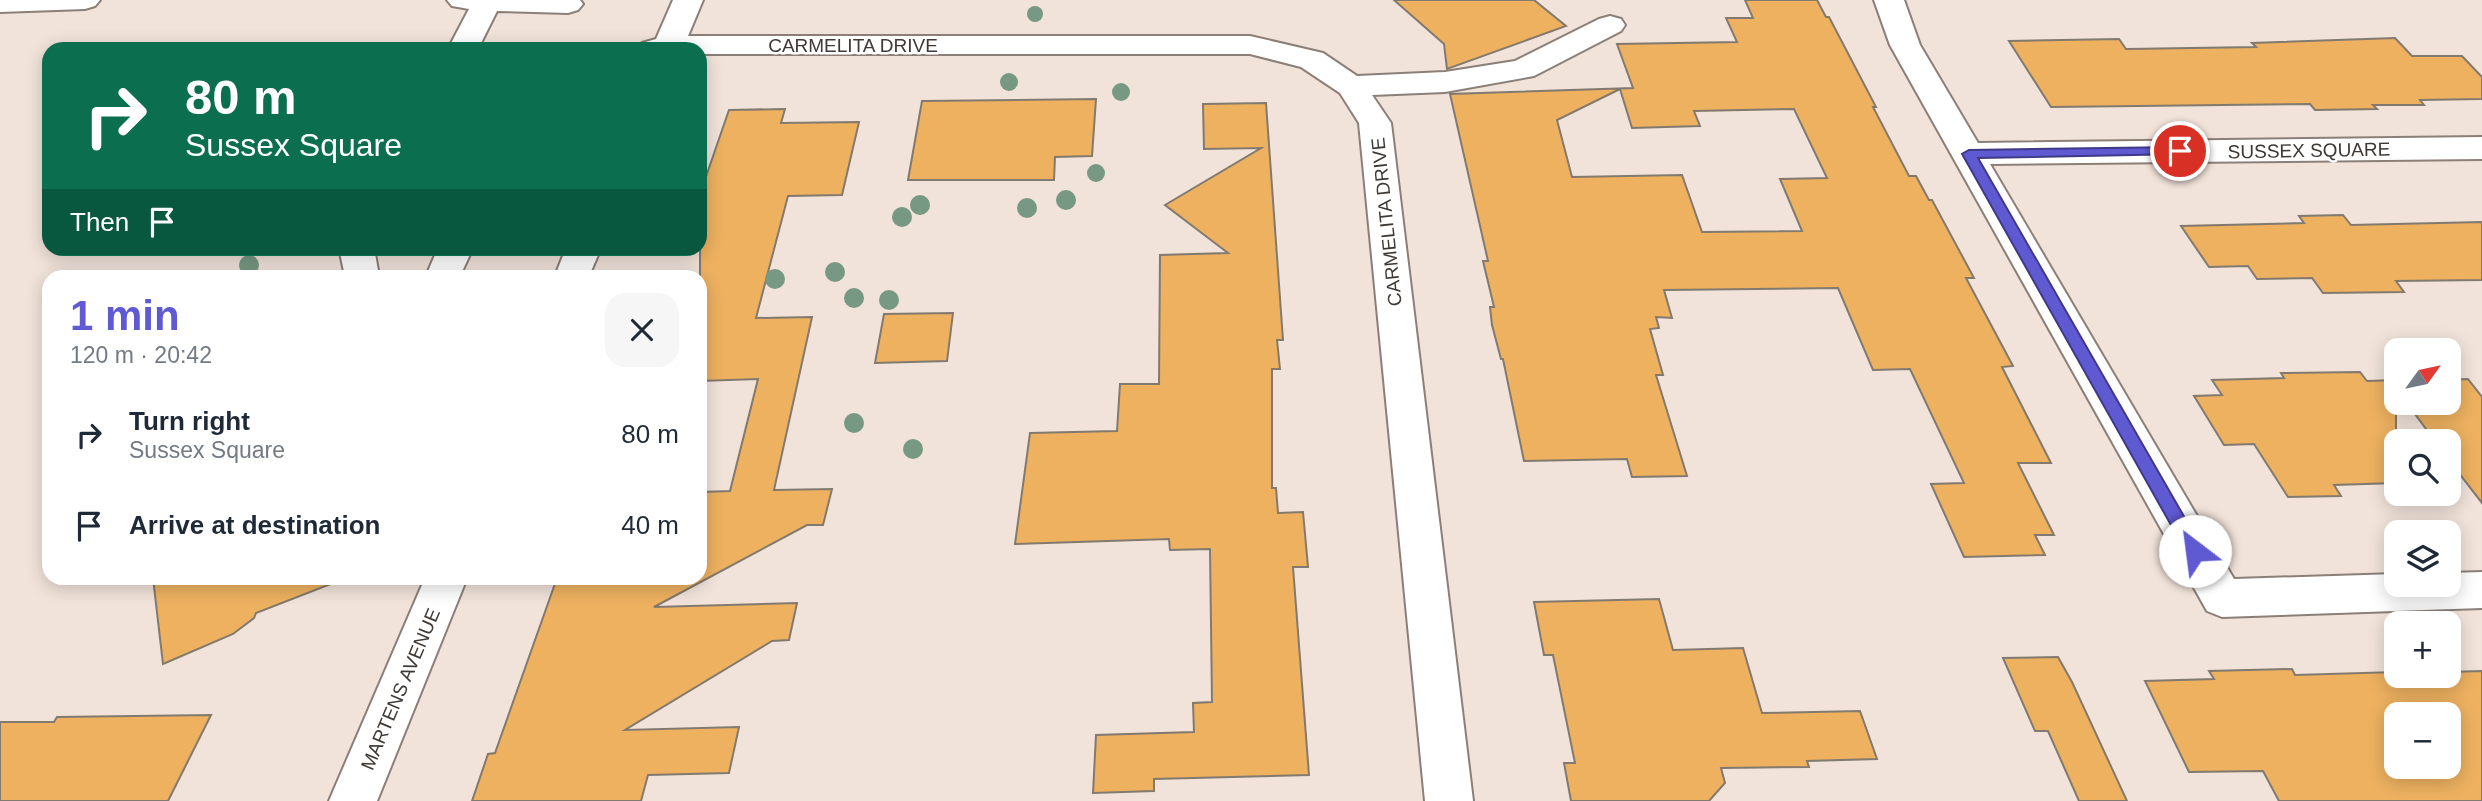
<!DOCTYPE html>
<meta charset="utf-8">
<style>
body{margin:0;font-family:Arial,sans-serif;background:#f6f6f7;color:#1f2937;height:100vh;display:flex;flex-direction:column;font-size:26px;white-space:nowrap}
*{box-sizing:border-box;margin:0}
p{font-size:23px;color:#747a83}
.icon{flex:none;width:38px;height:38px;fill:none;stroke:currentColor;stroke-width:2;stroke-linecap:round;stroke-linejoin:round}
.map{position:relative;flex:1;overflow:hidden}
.panel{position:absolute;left:42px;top:270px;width:665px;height:315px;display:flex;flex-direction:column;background:#fff;border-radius:21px;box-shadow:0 4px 18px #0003}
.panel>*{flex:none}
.guide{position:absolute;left:42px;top:42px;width:665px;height:214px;border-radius:21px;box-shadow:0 4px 18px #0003;background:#0b6e4f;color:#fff;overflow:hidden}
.needle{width:46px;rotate:57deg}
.tools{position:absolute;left:2384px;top:338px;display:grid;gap:14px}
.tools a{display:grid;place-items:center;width:77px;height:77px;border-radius:14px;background:#fff;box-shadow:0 4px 18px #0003;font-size:35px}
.pin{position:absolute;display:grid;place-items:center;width:60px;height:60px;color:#fff;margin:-30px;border:4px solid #fff;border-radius:50%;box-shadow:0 2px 7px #0007}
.me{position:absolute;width:77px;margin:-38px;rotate:330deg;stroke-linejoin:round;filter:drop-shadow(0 0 5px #0008)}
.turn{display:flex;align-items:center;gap:24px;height:147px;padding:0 28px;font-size:32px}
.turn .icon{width:91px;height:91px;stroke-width:2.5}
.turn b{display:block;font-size:49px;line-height:60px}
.then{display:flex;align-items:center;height:66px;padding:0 28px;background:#0003;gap:14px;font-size:26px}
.round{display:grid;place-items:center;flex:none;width:74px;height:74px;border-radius:21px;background:#f6f6f7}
.head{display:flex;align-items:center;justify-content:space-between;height:119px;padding:0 28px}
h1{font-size:42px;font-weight:700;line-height:52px;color:#5f59d2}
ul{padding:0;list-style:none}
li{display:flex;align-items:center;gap:21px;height:91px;padding:0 28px}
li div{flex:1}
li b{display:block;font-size:26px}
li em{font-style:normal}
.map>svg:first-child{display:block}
.building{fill:#edb160;stroke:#837a6f;stroke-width:2;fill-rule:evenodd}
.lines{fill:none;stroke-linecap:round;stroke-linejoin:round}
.minor-casing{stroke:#8b7f77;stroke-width:4}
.minor{fill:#fff;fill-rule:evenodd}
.tree{fill:#779983}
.route{fill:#5f59d2;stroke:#3e3a88;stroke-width:2}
.labels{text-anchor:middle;stroke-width:5;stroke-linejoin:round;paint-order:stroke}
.street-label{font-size:19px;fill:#3e3935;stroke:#fff}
</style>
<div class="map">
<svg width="2482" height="801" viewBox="0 0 2482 801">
<rect width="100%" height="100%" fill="#f1e3da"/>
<g class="building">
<polygon points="1394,0 1534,0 1566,26 1447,69 1444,44"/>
<path d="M1745 0H1817L1826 17H1829L1876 107H1873L1909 176H1916L1929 200H1932L1974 278H1966L2013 366 2002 367 2051 463H2018L2054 535H2035L2045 555 1964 557 1931 484 1964 483 1910 369 1873 370 1838 288 1664 290 1672 318 1656 317 1659 328 1650 329 1663 375H1656L1687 476 1632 477 1627 459 1524 461 1503 359H1501L1492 325 1490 307H1494L1483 261H1488L1450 94 1633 88 1617 44 1737 42 1726 18H1753ZM1620 89 1632 128 1700 126 1694 111 1794 109 1827 178 1780 179 1802 231 1702 232 1682 175 1572 177 1557 120Z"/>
<polygon points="2395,38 2412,56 2462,56 2482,77 2482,99 2420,100 2424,105 2373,105 2377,109 2315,110 2310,104 2051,107 2009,41 2119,39 2126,49 2256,47 2252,43"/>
<polygon points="1096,99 1092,156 1055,157 1054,180 908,180 922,101"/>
<polygon points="1266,103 1283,340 1277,340 1280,369 1272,369 1272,488 1276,488 1278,513 1303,512 1308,567 1293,567 1309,775 1154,779 1154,791 1093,793 1096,735 1194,732 1193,703 1212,702 1210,549 1170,550 1169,539 1015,544 1030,433 1117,431 1120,384 1159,384 1160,255 1228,253 1165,205 1261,148 1204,149 1203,104"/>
<polygon points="785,109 781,123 859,122 842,195 788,196 756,318 812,317 774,490 832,489 823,525 807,525 654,607 797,603 789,640 772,641 625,730 739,727 729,773 648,775 641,801 472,801 488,754 495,753 557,578 700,578 700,492 730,491 758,379 700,381 700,194 729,110"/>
<polygon points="2343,215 2351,225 2482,222 2482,280 2396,281 2404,292 2323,293 2312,278 2257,279 2248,266 2209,267 2181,226 2304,223 2299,216"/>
<polygon points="953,313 947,361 875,363 884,314"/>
<polygon points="2360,372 2367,381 2396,380 2396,483 2334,485 2341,496 2288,497 2254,444 2224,445 2194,396 2222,395 2212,380 2284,378 2281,373"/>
<polygon points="2468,379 2482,397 2482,503 2448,459 2448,441 2435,441 2406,402 2448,402 2448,380"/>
<polygon points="153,578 340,578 341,580 256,613 254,618 233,634 163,664"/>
<polygon points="1659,599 1673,650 1743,648 1762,713 1860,711 1877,759 1807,761 1809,767 1721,768 1725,783 1709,801 1571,801 1564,763 1575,763 1553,655 1544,655 1534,602"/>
<polygon points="2058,657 2072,682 2127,801 2079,801 2048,731 2035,731 2003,658"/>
<path d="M2292 669 2295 675 2396 672V676H2448V672L2482 671V801H2279L2263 771 2189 772 2145 681 2214 679 2209 671ZM2396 714H2448V766H2396Z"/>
<polygon points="211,715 168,801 0,801 0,722 54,722 57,717"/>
</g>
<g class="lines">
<g class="minor-casing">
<g id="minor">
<polygon points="0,0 100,0 95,6 85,9 0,12"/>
<polygon points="447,0 580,0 583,4 578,10 568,13 497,11 478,49 448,49 469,9 452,6"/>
<polygon points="673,0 703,0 688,36 1250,36 1323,53 1357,76 1445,72 1515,61 1599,19 1610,16 1621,19 1625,25 1621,31 1534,76 1445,92 1372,95 1391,123 1473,801 1425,801 1359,123 1340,93 1301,67 1250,54 700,54 700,49 638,49 642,43 656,39"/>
<polygon points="1874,0 1904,0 1920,45 1978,143 2482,137 2482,159 1990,164 2234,579 2396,574 2396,584 2448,584 2448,573 2482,572 2482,608 2222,617 2207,611 1890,45"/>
<polygon points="339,248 374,248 379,276 345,276"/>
<polygon points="438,248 473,248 460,276 426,276"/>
<polygon points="566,248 601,248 589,276 555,276"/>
<polygon points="425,578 467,578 377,801 329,801"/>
</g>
</g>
<use href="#minor" class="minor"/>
</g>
<g class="tree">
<circle cx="1035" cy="14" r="8"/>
<circle cx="1009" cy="82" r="9"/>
<circle cx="1121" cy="92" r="9"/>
<circle cx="1096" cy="173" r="9"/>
<circle cx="1066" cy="200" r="10"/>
<circle cx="920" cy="205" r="10"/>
<circle cx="1027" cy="208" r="10"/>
<circle cx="902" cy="217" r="10"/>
<circle cx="249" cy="265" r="10"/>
<circle cx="835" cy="272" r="10"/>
<circle cx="775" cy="279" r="10"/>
<circle cx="854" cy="298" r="10"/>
<circle cx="889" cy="300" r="10"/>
<circle cx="854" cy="423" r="10"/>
<circle cx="913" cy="449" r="10"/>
</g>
<polygon class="route" points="2180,147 2186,151 2184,154 1978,158 2201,546 2204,551 2201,557 2195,559 2189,557 1962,154 1969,150"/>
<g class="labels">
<g class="street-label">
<text x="853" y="52">CARMELITA DRIVE</text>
<text transform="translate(2309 150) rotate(-1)" y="7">SUSSEX SQUARE</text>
<text transform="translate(1386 222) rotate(-96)" y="7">CARMELITA DRIVE</text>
<text transform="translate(400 689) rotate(-67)" y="7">MARTENS AVENUE</text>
</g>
</g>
</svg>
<div class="tools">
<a><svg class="needle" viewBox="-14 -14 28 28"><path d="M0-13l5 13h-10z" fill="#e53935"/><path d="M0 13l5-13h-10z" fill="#747a83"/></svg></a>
<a><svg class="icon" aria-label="search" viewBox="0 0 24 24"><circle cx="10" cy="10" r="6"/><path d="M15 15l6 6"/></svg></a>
<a><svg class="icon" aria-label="layers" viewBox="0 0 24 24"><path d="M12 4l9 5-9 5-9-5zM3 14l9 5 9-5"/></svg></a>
<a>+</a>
<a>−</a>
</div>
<div class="pin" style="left:2180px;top:151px;background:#d93025"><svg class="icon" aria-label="arrive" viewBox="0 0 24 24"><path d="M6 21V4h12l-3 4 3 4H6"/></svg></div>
<svg class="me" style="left:2195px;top:551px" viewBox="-20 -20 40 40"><circle r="19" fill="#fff"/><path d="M0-13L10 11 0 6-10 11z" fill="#5f59d2"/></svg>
<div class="guide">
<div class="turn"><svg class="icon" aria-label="right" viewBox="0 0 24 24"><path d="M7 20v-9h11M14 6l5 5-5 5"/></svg><div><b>80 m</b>Sussex Square</div></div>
<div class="then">Then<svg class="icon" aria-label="arrive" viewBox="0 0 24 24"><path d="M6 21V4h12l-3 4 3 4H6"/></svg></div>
</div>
<section class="panel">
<div class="head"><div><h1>1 min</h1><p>120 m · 20:42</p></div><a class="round"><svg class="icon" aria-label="close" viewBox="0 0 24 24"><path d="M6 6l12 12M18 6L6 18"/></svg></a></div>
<ul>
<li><svg class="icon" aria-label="right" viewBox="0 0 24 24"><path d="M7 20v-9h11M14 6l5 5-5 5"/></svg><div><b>Turn right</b><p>Sussex Square</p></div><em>80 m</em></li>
<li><svg class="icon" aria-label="arrive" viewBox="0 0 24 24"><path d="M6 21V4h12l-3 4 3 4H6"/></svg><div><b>Arrive at destination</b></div><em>40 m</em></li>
</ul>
</section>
</div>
